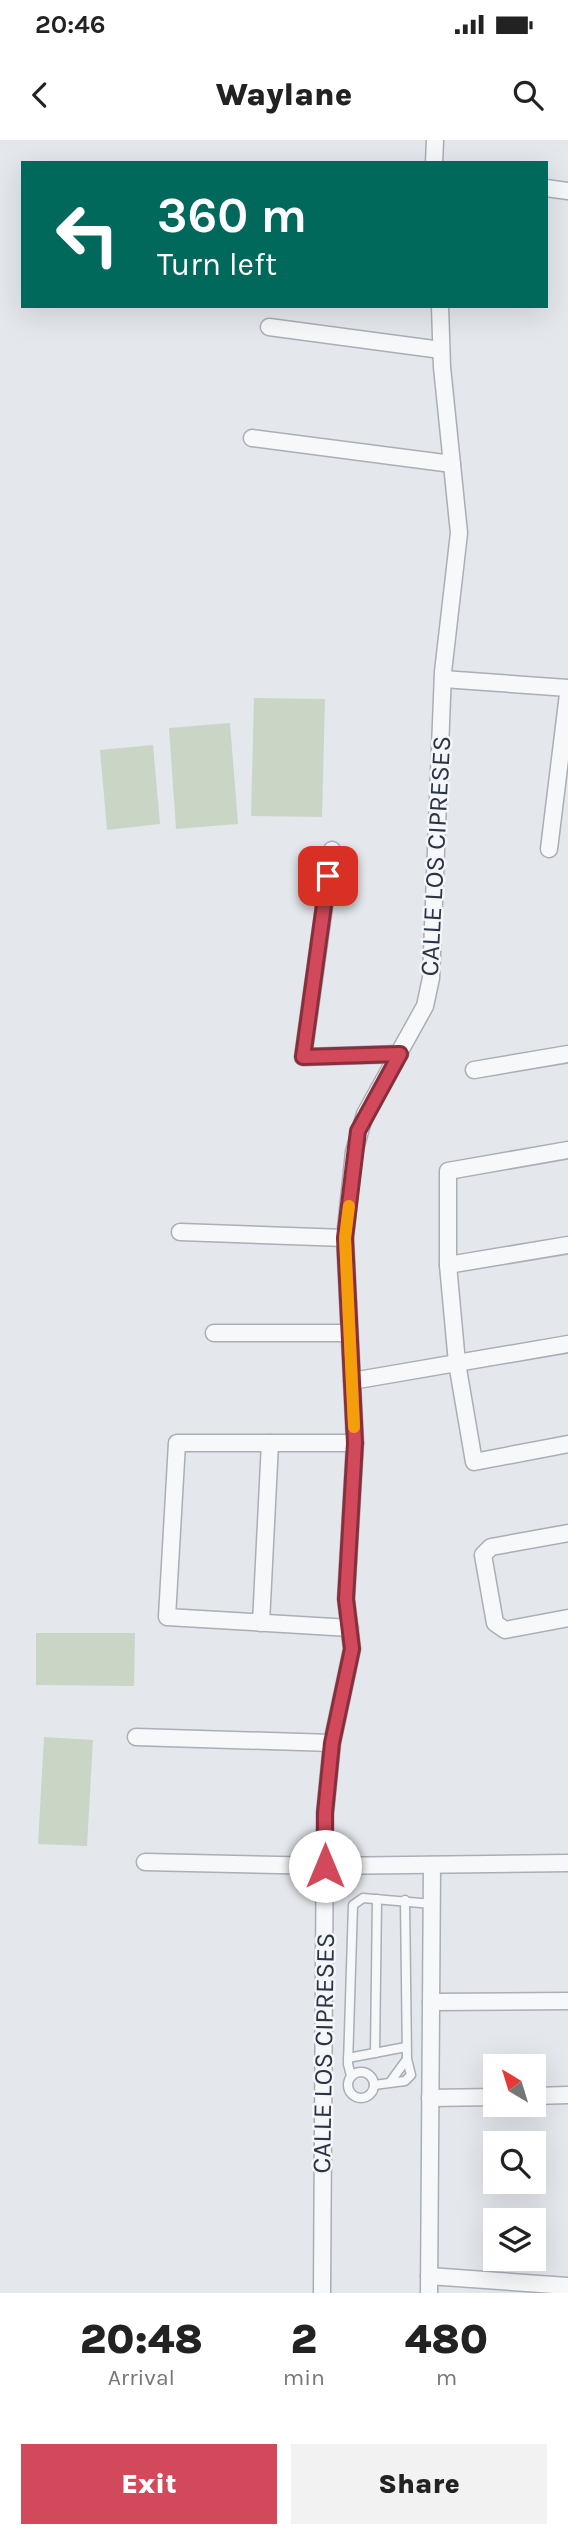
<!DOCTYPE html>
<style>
body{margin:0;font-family:Karla,sans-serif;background:#f2f2f2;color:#222;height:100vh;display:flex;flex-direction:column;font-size:26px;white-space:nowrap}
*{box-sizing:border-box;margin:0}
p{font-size:23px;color:#767676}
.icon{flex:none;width:38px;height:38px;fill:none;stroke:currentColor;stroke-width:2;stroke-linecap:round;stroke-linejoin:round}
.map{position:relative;height:2153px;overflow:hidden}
.side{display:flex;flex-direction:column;background:#fff;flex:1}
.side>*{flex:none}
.top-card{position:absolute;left:21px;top:21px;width:527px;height:147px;border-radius:0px;box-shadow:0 7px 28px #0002;background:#00695c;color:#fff;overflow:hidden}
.needle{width:46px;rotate:322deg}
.fabs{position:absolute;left:483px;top:1914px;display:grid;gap:14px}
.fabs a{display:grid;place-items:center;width:63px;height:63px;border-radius:0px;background:#fff;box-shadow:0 7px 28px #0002;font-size:35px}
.pin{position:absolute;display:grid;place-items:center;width:60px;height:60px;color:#fff;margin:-30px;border-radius:14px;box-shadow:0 4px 10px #0006}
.me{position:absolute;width:77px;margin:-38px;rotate:0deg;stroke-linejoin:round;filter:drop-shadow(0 0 5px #0008)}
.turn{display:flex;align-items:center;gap:24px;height:147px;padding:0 21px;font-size:32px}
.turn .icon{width:91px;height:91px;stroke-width:2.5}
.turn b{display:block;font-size:49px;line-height:60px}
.eta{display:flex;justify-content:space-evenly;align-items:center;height:119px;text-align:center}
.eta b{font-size:42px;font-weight:800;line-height:49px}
.action{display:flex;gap:14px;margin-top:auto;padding:14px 21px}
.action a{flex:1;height:80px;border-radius:0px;background:#d1495b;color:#fff;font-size:28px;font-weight:800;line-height:80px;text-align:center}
.action a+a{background:#f2f2f2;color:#222}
.status{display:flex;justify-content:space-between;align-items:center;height:49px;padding:0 35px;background:#fff;direction:ltr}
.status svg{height:19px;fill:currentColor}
header{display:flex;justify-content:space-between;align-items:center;height:91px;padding:0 21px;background:#fff;font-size:32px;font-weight:800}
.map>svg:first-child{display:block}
.green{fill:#c9d6c5}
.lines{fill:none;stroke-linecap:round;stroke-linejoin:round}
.service-casing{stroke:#a9aeb7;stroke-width:11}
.minor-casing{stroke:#a9aeb7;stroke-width:19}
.service{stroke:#f7f8fa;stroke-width:8}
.minor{stroke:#f7f8fa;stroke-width:16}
.route-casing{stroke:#882f3b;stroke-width:18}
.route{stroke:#d1495b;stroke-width:12}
.slow{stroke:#f59e0b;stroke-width:12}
.labels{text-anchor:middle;stroke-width:5;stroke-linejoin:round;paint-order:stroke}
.street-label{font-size:26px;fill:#2b3445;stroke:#f4f6f9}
</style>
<div class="status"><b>20:46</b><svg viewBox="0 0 49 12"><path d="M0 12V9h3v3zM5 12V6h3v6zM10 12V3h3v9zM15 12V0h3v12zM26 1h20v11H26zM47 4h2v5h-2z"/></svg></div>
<header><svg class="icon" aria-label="back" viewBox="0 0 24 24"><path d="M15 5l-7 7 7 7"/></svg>Waylane<svg class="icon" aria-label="search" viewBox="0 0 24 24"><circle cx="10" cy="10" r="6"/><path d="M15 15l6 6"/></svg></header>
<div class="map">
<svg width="568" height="2153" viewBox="0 0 568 2153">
<rect width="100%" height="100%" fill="#e4e7ec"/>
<g class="green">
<polygon points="254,558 325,559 322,677 251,676"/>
<polygon points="230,583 238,684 176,689 169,588"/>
<polygon points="153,605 160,684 107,690 100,610"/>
<polygon points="36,1493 135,1493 134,1546 36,1545"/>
<polygon points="44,1597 93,1600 87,1706 38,1704"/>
</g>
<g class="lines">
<g class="service-casing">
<g id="service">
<polyline points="375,1913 377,1759"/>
<polyline points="348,1918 406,1907"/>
<circle cx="361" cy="1945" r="13"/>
<polyline points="351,1936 348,1924 353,1765 363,1758 432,1764"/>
<polyline points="391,1941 407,1919"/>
<polyline points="374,1945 405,1941 411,1935 407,1919 405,1760"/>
</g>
</g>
<g class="minor-casing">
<g id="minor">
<polyline points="434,23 435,0"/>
<polyline points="546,48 568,51"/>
<polyline points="269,187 441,210"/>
<polyline points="252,298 452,324"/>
<polyline points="443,539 568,548"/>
<polyline points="549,709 568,554"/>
<polyline points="332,710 303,917 400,914"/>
<polyline points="474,930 568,914"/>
<polyline points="568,1010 448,1031 448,1125 457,1223 474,1322 568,1304"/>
<polyline points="180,1092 345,1098"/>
<polyline points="448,1125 568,1105"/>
<polyline points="214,1193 348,1193"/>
<polyline points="352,1241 568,1204"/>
<polyline points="568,1393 491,1407 483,1415 495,1483 505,1490 568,1478"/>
<polyline points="261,1483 270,1303"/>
<polyline points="350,1488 167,1477 177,1303 355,1303"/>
<polyline points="136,1597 332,1603"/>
<polyline points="145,1722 325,1726 568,1723"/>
<polyline points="431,1862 568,1861"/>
<polyline points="534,1956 568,1955"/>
<polyline points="430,1958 495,1957"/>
<polyline points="429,2136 568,2146"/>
<polyline points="322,2153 325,1673 332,1603 352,1509 346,1459 355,1303 345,1098 354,1012 365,974 425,866 431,838 443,532 459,393 442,227 440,166"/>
<polyline points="429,2153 432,1725"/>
</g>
</g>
<use href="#service" class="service"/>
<use href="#minor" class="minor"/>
</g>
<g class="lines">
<g class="route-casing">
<polyline id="route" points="325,1726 325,1673 332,1603 352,1509 346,1459 355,1303 345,1098 358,991 400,914 303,917 328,736"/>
</g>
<use href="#route" class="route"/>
<polyline class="slow" points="349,1066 345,1098 354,1287"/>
</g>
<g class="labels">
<g class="street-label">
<text transform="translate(435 716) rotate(-87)" y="9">CALLE LOS CIPRESES</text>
<text transform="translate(323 1913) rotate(-89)" y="9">CALLE LOS CIPRESES</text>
</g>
</g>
</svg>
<div class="fabs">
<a><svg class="needle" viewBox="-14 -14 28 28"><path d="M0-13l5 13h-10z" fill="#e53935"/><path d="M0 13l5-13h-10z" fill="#767676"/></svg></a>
<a><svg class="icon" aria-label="search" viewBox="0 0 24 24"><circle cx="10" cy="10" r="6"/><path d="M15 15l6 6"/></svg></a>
<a><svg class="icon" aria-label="layers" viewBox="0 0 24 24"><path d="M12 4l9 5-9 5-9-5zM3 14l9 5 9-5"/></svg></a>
</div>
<div class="pin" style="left:328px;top:736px;background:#d93025"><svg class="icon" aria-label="arrive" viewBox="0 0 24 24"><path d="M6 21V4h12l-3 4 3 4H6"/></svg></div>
<svg class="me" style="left:325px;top:1726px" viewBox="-20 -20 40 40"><circle r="19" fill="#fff"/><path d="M0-13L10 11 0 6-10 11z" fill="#d1495b"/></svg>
<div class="top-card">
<div class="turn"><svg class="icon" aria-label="left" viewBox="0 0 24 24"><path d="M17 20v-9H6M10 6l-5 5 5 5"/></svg><div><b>360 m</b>Turn left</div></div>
</div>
</div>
<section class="side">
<div class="eta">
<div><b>20:48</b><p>Arrival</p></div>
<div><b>2</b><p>min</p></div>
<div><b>480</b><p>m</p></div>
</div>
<div class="action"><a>Exit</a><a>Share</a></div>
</section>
